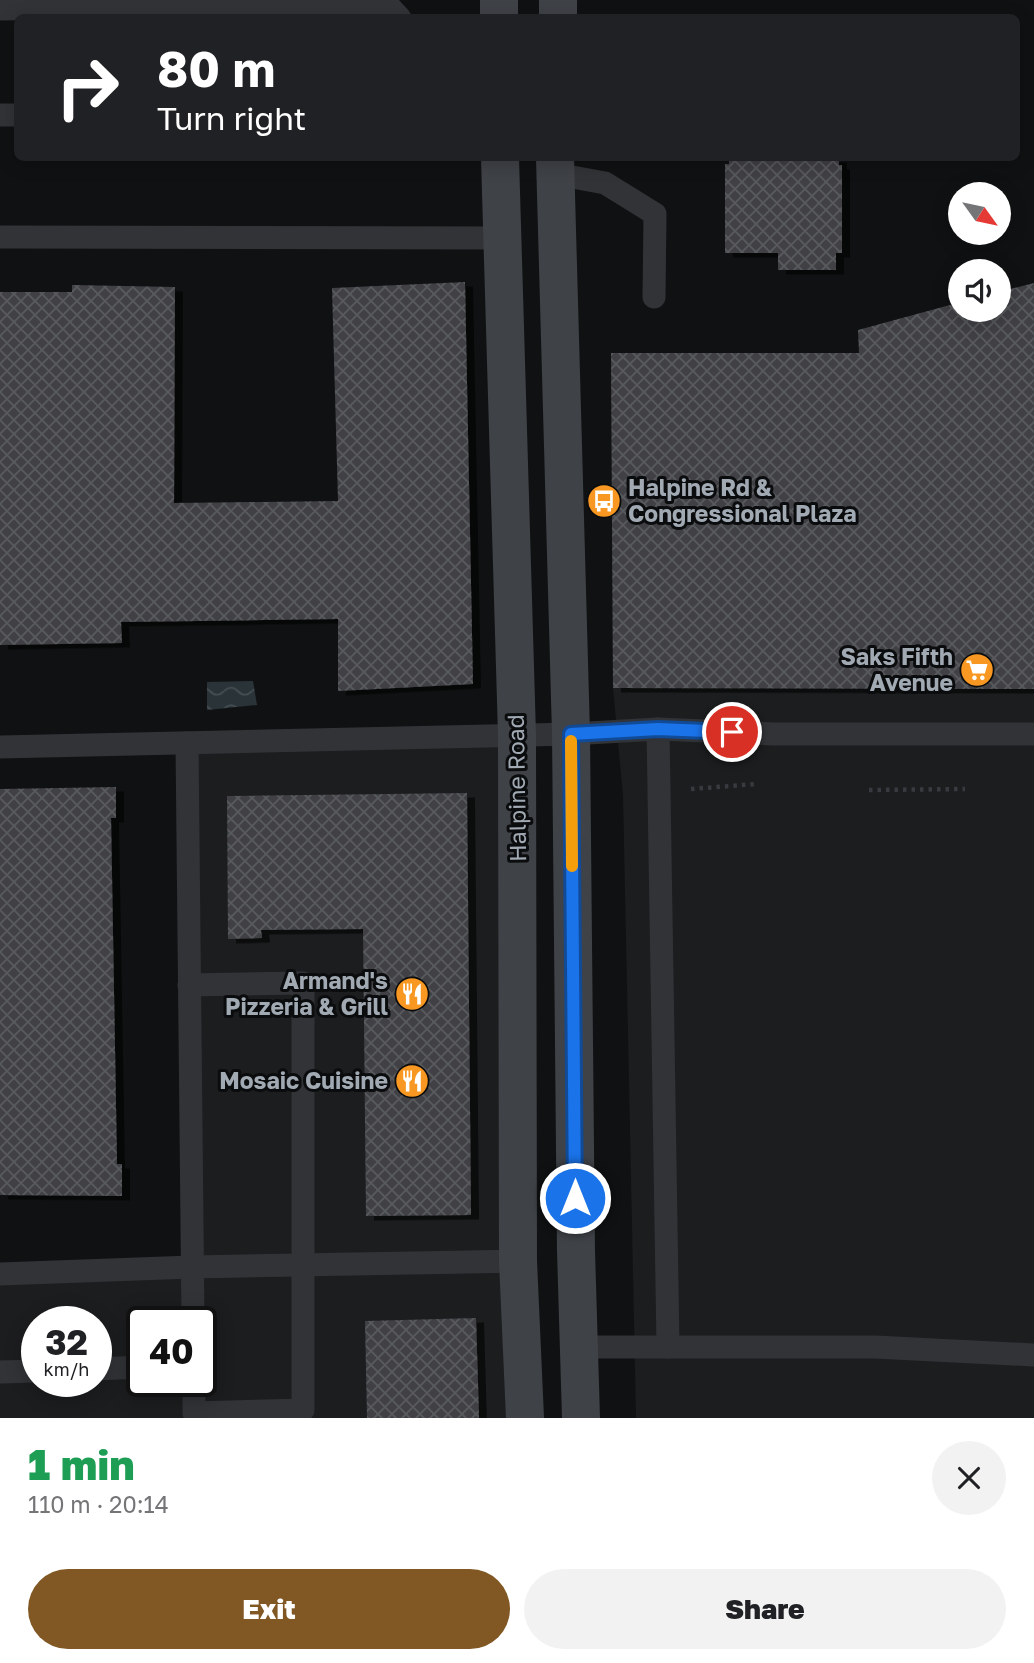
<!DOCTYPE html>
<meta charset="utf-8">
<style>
body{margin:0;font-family:"Golos Text",sans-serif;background:#f2f2f2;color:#202124;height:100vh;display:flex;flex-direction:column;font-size:26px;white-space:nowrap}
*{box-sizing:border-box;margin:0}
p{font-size:23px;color:#757577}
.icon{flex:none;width:38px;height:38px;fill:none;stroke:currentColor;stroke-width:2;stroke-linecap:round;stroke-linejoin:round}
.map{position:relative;height:1418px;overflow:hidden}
.drawer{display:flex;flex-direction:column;background:#fff;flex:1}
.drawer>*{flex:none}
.guide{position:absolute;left:14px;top:14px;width:1006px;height:147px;border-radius:10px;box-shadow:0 4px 18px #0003;background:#202124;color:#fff;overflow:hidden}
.needle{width:46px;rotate:123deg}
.controls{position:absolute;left:948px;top:182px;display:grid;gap:14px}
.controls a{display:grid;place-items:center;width:63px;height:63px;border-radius:50%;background:#fff;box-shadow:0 4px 18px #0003;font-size:35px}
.speed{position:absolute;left:21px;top:1306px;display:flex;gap:14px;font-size:35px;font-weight:700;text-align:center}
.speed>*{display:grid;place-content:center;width:91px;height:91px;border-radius:50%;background:#fff;box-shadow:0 4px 18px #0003;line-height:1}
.speed small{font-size:18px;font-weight:400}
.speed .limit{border:4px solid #111;border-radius:10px;background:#fff;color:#111}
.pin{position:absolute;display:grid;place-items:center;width:60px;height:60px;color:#fff;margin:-30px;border:4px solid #fff;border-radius:50%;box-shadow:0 2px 7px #0007}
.me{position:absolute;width:77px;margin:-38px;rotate:0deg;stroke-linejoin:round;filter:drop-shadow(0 0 5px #0008)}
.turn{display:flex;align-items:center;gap:24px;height:147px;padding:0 28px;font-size:32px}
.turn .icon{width:91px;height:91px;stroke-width:2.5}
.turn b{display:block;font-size:49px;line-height:60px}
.round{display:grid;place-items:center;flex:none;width:74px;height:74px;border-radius:37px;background:#f2f2f2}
.head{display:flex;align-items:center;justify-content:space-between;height:119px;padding:0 28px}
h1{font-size:42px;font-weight:800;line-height:52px;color:#1e9e55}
.primary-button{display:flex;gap:14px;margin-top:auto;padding:14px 28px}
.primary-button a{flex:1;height:80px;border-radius:42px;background:#815723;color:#fff;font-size:28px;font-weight:800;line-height:80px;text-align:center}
.primary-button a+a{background:#f2f2f2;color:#202124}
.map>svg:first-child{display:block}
.built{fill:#1c1d1f;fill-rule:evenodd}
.water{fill:url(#water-waves)}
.building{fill:url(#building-cross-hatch);filter:url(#shadow)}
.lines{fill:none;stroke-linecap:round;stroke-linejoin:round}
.path{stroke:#373a3e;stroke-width:4.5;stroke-dasharray:3.5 5;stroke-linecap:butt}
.lane{stroke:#313337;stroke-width:23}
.secondary{stroke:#3f4247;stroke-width:38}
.route-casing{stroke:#114b97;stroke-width:18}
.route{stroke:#1a73e8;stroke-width:12}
.slow{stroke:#f59e0b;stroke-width:12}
.labels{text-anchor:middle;stroke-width:6;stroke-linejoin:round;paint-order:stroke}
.poi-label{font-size:23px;font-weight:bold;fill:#a1a9b3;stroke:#0b0c0d;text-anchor:end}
.street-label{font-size:23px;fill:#a1a9b3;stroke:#0b0c0d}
</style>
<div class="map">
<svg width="1034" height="1418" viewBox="0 0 1034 1418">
<defs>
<pattern id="water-waves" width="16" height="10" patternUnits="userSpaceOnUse" patternTransform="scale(1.75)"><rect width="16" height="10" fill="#293338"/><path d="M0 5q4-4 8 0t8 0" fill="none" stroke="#454e52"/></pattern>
<pattern id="building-cross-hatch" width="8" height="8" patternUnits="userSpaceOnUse" patternTransform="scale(1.75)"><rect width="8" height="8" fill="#3f4145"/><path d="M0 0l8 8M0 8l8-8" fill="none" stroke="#585a5d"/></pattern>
<filter id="shadow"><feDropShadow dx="8" dy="4.5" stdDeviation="0" flood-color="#0009"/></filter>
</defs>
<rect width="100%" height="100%" fill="#101112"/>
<g class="built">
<polygon points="611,353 855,353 856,469 1034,428 1034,1418 636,1418 623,795 613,688"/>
<path d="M517 735 525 1418H0V1274L192 1266 187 743ZM37 1321H96V1381H37ZM142 1321H201V1381H142Z"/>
</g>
<polygon class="water" points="253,681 257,705 207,710 207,682"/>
<g class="building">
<polygon points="729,158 839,158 839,165 842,165 842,253 836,253 836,270 778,270 778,253 725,253 725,164 729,164"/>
<polygon points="465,282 473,684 338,691 338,619 121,622 122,643 0,645 0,292 72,292 72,285 175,287 174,503 338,501 332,288"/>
<polygon points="1034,283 1034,689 613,688 611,353 859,353 858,330 961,302 961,310 999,310 999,292"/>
<polygon points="116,787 116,818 111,818 117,1164 122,1164 122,1196 0,1195 0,789"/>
<polygon points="467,793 471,1215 366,1216 363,929 261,930 262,938 228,939 227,796"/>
<polygon points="476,1318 479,1418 367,1418 365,1321"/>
</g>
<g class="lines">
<g class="path">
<polyline points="691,789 756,784"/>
<polyline points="869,790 965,789"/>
</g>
<g class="lane">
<polyline points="0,9 387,4 400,18"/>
<polyline points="0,115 18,115"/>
<polyline points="556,174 605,183 655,214 654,297"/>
<polyline points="0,237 502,238"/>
<polyline points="658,729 668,1347"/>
<polyline points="187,743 193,1321"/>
<polyline points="0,747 571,734 658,729 774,734 1034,734"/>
<polyline points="189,985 303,983 303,1410 194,1413 194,1381"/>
<polyline points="0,1274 192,1267 518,1261"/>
<polyline points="579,1347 875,1347 1034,1355"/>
<polyline points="96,1369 142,1367"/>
<polyline points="0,1372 37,1371"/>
</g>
<g class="secondary">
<polyline points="499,0 499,18"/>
<polyline points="558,18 558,0"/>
<polyline points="500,158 517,735 518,1261 525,1418"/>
<polyline points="555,158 571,734 576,1251 581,1418"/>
</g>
</g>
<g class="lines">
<g class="route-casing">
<polyline id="route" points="575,1198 571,734 658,729 732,732"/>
</g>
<use href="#route" class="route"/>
<polyline class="slow" points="571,741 572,866"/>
</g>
<defs>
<g id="bus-disc" transform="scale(1.75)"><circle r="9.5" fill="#f89822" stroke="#0b0c0d"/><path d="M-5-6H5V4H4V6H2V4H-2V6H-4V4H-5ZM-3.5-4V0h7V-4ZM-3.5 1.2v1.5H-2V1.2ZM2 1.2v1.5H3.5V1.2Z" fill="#fff"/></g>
<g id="supermarket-disc" transform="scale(1.75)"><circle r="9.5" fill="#f89822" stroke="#0b0c0d"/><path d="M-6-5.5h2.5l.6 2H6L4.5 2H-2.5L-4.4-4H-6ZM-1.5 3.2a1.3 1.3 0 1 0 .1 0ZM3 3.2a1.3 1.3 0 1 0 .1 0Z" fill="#fff"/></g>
<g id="restaurant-disc" transform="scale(1.75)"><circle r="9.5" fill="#f89822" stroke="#0b0c0d"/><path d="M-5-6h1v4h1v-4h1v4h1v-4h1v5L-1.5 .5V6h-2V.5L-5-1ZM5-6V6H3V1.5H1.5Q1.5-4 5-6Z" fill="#fff"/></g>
</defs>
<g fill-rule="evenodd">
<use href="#bus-disc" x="604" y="501"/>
<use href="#supermarket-disc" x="977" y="670"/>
<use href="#restaurant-disc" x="412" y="994"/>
<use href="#restaurant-disc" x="412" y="1081"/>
</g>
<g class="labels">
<g class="poi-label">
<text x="628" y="496" text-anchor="start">Halpine Rd &amp;<tspan x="628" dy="26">Congressional Plaza</tspan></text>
<text x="953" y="665">Saks Fifth<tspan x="953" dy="26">Avenue</tspan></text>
<text x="388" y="989">Armand's<tspan x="388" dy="26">Pizzeria &amp; Grill</tspan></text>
<text x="388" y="1089">Mosaic Cuisine</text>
</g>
<g class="street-label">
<text transform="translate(517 788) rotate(-91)" y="8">Halpine Road</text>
</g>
</g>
</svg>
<div class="controls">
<a><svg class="needle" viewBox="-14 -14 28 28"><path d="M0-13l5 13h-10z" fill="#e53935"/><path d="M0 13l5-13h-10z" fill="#757577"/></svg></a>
<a><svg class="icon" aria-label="sound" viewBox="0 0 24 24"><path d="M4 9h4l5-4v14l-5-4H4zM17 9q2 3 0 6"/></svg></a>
</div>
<div class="speed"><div>32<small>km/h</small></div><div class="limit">40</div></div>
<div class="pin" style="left:732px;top:732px;background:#d93025"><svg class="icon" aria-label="arrive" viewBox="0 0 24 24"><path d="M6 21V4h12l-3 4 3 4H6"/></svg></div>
<svg class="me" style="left:575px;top:1198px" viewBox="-20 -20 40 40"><circle r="17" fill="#1a73e8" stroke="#fff" stroke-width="3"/><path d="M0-11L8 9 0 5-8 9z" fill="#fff"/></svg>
<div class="guide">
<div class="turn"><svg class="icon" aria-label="right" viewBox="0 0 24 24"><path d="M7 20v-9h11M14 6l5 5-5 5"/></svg><div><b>80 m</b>Turn right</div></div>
</div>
</div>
<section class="drawer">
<div class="head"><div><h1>1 min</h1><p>110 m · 20:14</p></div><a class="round"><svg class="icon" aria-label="close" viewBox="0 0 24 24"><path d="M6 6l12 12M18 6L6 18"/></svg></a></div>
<div class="primary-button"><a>Exit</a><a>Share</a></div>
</section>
